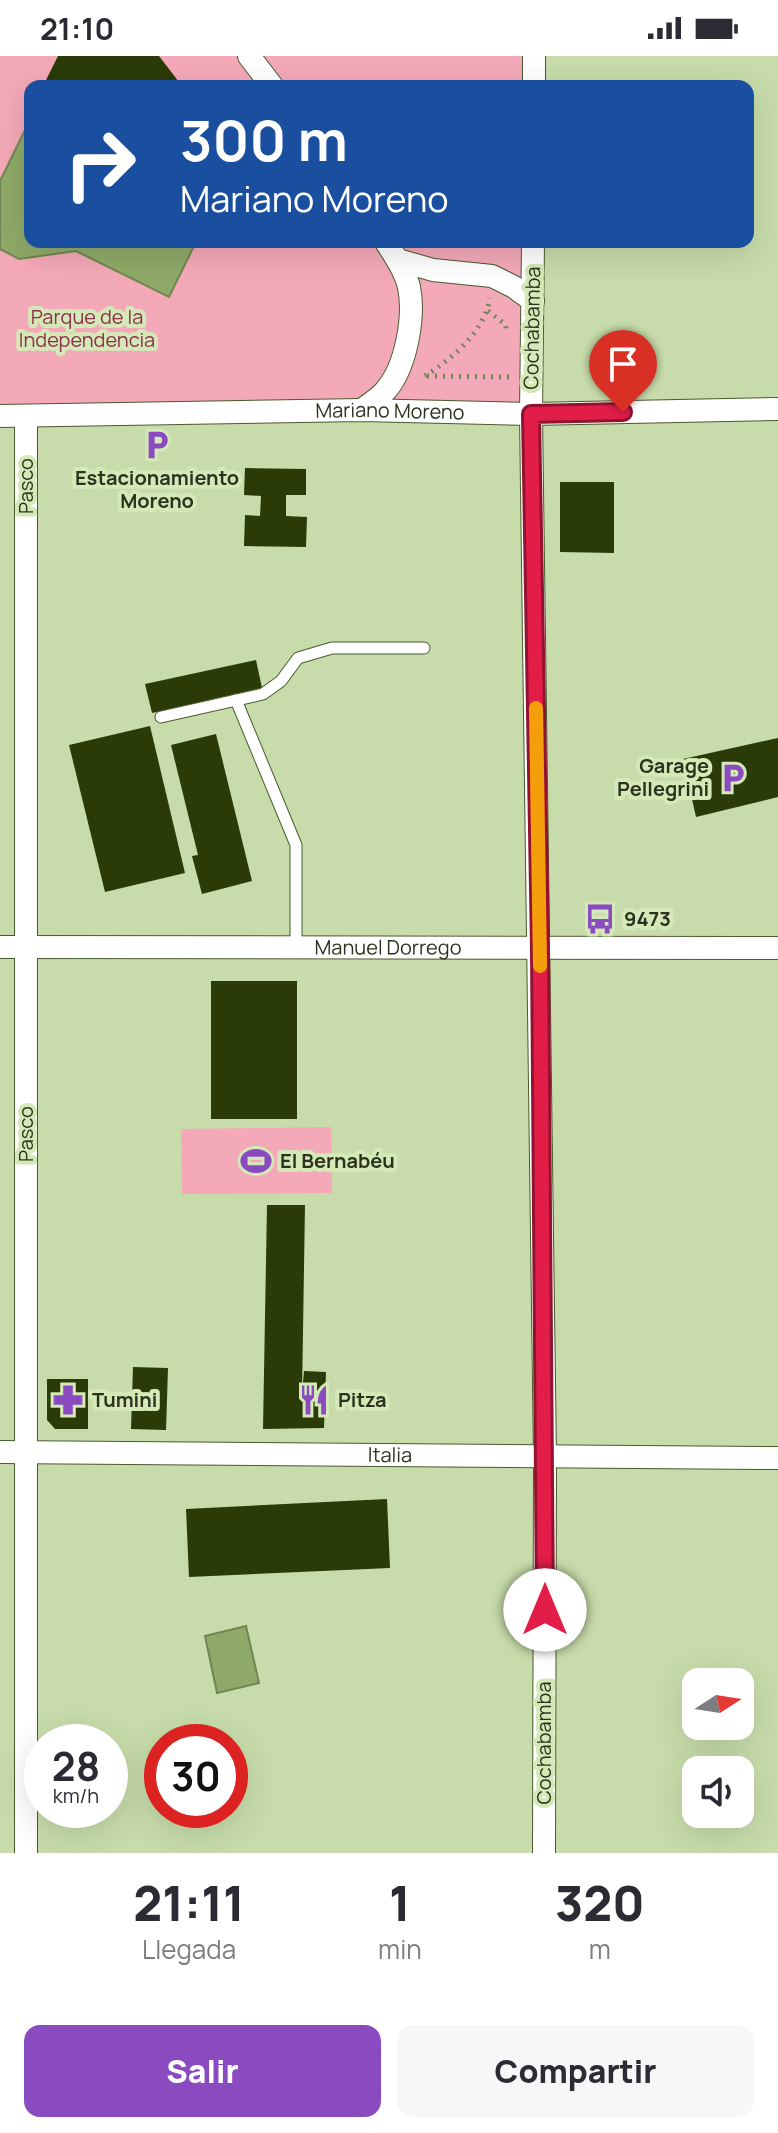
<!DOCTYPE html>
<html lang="es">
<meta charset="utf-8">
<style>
body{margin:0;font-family:Manrope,sans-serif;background:#f7f7f7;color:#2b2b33;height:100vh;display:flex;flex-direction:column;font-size:30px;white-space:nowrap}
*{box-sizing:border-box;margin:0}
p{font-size:26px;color:#7c7c81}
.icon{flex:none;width:44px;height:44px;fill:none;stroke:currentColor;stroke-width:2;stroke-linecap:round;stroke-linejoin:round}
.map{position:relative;height:1797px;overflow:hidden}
.side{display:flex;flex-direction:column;background:#fff;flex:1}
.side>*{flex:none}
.hud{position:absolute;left:24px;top:24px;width:730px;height:168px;border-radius:16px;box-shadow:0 8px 32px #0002;background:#1a4fa0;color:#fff;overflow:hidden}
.needle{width:52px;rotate:78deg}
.buttons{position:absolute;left:682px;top:1612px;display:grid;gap:16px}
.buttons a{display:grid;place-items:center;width:72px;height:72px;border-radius:16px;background:#fff;box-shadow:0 8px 32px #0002;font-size:40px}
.speed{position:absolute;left:24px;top:1668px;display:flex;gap:16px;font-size:40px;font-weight:700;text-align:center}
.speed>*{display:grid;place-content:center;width:104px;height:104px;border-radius:50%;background:#fff;box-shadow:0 8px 32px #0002;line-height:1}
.speed small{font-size:20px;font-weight:400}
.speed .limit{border:12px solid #d22;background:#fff;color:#111}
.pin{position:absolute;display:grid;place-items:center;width:68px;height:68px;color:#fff;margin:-82px -34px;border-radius:50% 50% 50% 0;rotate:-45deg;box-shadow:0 0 8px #0007}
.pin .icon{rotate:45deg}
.me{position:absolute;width:88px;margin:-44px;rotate:0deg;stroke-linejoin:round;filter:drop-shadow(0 0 6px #0008)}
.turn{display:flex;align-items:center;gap:28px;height:168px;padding:0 24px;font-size:36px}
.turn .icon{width:104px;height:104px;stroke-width:2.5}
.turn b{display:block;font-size:56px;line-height:68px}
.eta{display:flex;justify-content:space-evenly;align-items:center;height:136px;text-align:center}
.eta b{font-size:48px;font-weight:800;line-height:56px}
.action{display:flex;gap:16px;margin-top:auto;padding:16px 24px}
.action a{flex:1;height:92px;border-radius:16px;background:#8b4bc0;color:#fff;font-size:32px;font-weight:800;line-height:92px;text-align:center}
.action a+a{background:#f7f7f7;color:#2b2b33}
.status{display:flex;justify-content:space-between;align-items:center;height:56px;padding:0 40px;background:#fff;direction:ltr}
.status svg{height:22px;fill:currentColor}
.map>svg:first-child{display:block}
.green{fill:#f4a9b8}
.water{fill:#8faa68;stroke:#718652;stroke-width:2}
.building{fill:#2a3b08}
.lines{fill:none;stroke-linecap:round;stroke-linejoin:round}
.lane-casing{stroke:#495a2e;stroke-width:13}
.street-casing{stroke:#495a2e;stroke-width:24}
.path{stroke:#768462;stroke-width:5;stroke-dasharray:2 6;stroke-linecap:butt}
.lane{stroke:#fff;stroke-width:11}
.street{stroke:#fff;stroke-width:22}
.route-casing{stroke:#92132f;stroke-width:20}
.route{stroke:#e11d48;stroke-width:14}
.slow{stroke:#f59e0b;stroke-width:14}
.labels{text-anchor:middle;stroke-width:8;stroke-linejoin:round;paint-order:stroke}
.park-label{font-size:20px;fill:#8d314b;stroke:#d4e9b7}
.street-label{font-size:20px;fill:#2b331f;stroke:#d4e9b7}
.poi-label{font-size:20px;font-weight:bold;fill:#2b331f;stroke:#d4e9b7;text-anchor:start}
</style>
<div class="status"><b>21:10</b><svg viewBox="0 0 49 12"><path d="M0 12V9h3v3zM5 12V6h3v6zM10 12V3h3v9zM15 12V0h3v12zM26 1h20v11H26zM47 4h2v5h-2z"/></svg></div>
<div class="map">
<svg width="778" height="1797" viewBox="0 0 778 1797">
<rect width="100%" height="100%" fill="#c7dcaa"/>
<g class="green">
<polygon points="0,0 534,0 534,30 30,30 30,186 533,186 531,358 0,360"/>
<polygon points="331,1071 332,1137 182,1138 181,1073"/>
</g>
<g class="water">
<polygon points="29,66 30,186 196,186 169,241 76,195 19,203 0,193 0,125"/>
<polygon points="246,1570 259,1627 217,1637 205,1580"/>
</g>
<g class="building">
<polygon points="58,0 159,0 182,30 54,30 45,26"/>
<polygon points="245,412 306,413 306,439 286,439 286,460 307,461 306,491 244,490 245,459 260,460 261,440 244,439"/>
<polygon points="560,426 614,426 614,497 560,496"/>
<polygon points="256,604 262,632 152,657 145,628"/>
<polygon points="150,670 185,817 105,836 69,689"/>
<polygon points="216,678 252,825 202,838 192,800 198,799 171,689"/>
<polygon points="778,682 778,741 696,761 683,703"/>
<rect x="211" y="925" width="86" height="138"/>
<polygon points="267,1149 305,1149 302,1338 304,1315 326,1316 324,1372 263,1373"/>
<polygon points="133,1311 168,1312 166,1374 131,1373"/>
<polygon points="47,1323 88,1323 88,1373 55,1373 47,1364"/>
<polygon points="387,1443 390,1512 189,1521 186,1453"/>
</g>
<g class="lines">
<g class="lane-casing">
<g id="lane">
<polyline points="236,644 296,789 296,892"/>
<polyline points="161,661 263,638 281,625 298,602 332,592 424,592"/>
</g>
</g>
<g class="street-casing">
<g id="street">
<polyline points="249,0 272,30"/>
<polyline points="534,30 534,0"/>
<polyline points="533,186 531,358 545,1402 544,1797"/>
<polyline points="398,204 433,214 492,220 514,231 533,245"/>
<path d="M362 354C369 348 380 342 386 334 406 311 415 261 409 231 405 215 395 200 386 186"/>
<path id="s1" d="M0 360 362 354 531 358 778 353"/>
<path id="s2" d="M0 891 778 892"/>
<path id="s3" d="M0 1396 778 1402"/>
<polyline points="26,1797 26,360"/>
</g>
</g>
<g class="path">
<polyline points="488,255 506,269 506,273"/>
<path d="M425 320C453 302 484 276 490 242"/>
<polyline points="427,320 509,321"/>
</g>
<use href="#lane" class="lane"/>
<use href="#street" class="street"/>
</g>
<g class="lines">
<g class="route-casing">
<polyline id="route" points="545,1554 540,892 531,358 623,356"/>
</g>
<use href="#route" class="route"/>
<polyline class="slow" points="536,652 540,910"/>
</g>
<defs>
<g id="parking-bare" transform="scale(2.4)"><path d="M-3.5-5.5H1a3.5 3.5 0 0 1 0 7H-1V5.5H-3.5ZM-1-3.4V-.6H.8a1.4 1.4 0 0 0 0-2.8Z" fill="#8b4bc0" stroke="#d4e9b7" stroke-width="2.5" paint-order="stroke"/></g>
<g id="bus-bare" transform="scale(2.4)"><path d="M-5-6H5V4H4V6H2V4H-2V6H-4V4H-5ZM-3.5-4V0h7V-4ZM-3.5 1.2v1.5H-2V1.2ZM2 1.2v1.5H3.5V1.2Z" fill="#8b4bc0" stroke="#d4e9b7" stroke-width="2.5" paint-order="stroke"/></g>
<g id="stadium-bare" transform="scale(2.4)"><path d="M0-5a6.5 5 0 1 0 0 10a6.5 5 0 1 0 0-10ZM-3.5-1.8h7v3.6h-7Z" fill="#8b4bc0" stroke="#d4e9b7" stroke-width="2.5" paint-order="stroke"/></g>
<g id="pharmacy-bare" transform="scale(2.4)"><path d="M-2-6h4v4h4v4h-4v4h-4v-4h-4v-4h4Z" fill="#8b4bc0" stroke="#d4e9b7" stroke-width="2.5" paint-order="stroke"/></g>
<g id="restaurant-bare" transform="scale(2.4)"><path d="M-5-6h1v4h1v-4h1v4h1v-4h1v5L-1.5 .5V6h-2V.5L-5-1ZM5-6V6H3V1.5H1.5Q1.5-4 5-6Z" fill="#8b4bc0" stroke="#d4e9b7" stroke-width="2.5" paint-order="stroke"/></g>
</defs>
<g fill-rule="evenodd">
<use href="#parking-bare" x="157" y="389"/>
<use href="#parking-bare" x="733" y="722"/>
<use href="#bus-bare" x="600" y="863"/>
<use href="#stadium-bare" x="256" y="1105"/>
<use href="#pharmacy-bare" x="68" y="1344"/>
<use href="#restaurant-bare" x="314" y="1344"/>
</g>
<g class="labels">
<g class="park-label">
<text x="87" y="268">Parque de la<tspan x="87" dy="23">Independencia</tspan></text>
</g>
<g class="street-label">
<text transform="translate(532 272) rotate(-89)" y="7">Cochabamba</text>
<text dy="7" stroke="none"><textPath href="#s1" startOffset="390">Mariano Moreno</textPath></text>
<text transform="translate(26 430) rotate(-90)" y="7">Pasco</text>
<text dy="7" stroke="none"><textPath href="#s2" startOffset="388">Manuel Dorrego</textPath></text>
<text transform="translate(26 1078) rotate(-90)" y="7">Pasco</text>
<text dy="7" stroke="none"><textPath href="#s3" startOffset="390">Italia</textPath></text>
<text transform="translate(544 1687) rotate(-90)" y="7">Cochabamba</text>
</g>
<g class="poi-label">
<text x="157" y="429" text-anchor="middle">Estacionamiento<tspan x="157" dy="23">Moreno</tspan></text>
<text x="709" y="717" text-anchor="end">Garage<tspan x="709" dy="23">Pellegrini</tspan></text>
<text x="624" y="870">9473</text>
<text x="280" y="1112">El Bernabéu</text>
<text x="92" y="1351">Tumini</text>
<text x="338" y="1351">Pitza</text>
</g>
</g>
</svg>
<div class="buttons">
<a><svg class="needle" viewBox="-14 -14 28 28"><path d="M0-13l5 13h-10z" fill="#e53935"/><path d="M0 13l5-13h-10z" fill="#7c7c81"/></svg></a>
<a><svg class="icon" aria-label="sound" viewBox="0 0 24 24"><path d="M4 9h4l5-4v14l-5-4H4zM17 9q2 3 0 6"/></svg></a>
</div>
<div class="speed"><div>28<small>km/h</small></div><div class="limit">30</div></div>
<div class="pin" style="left:623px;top:356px;background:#d93025"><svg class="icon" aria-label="arrive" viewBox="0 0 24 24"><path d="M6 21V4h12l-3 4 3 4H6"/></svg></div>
<svg class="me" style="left:545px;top:1554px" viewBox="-20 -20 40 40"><circle r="19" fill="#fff"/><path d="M0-13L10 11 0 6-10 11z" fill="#e11d48"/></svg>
<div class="hud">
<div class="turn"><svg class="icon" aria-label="right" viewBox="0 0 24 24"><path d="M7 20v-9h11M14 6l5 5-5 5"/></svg><div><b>300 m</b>Mariano Moreno</div></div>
</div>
</div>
<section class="side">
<div class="eta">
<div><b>21:11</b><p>Llegada</p></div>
<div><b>1</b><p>min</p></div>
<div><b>320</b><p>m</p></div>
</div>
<div class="action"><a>Salir</a><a>Compartir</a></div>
</section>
